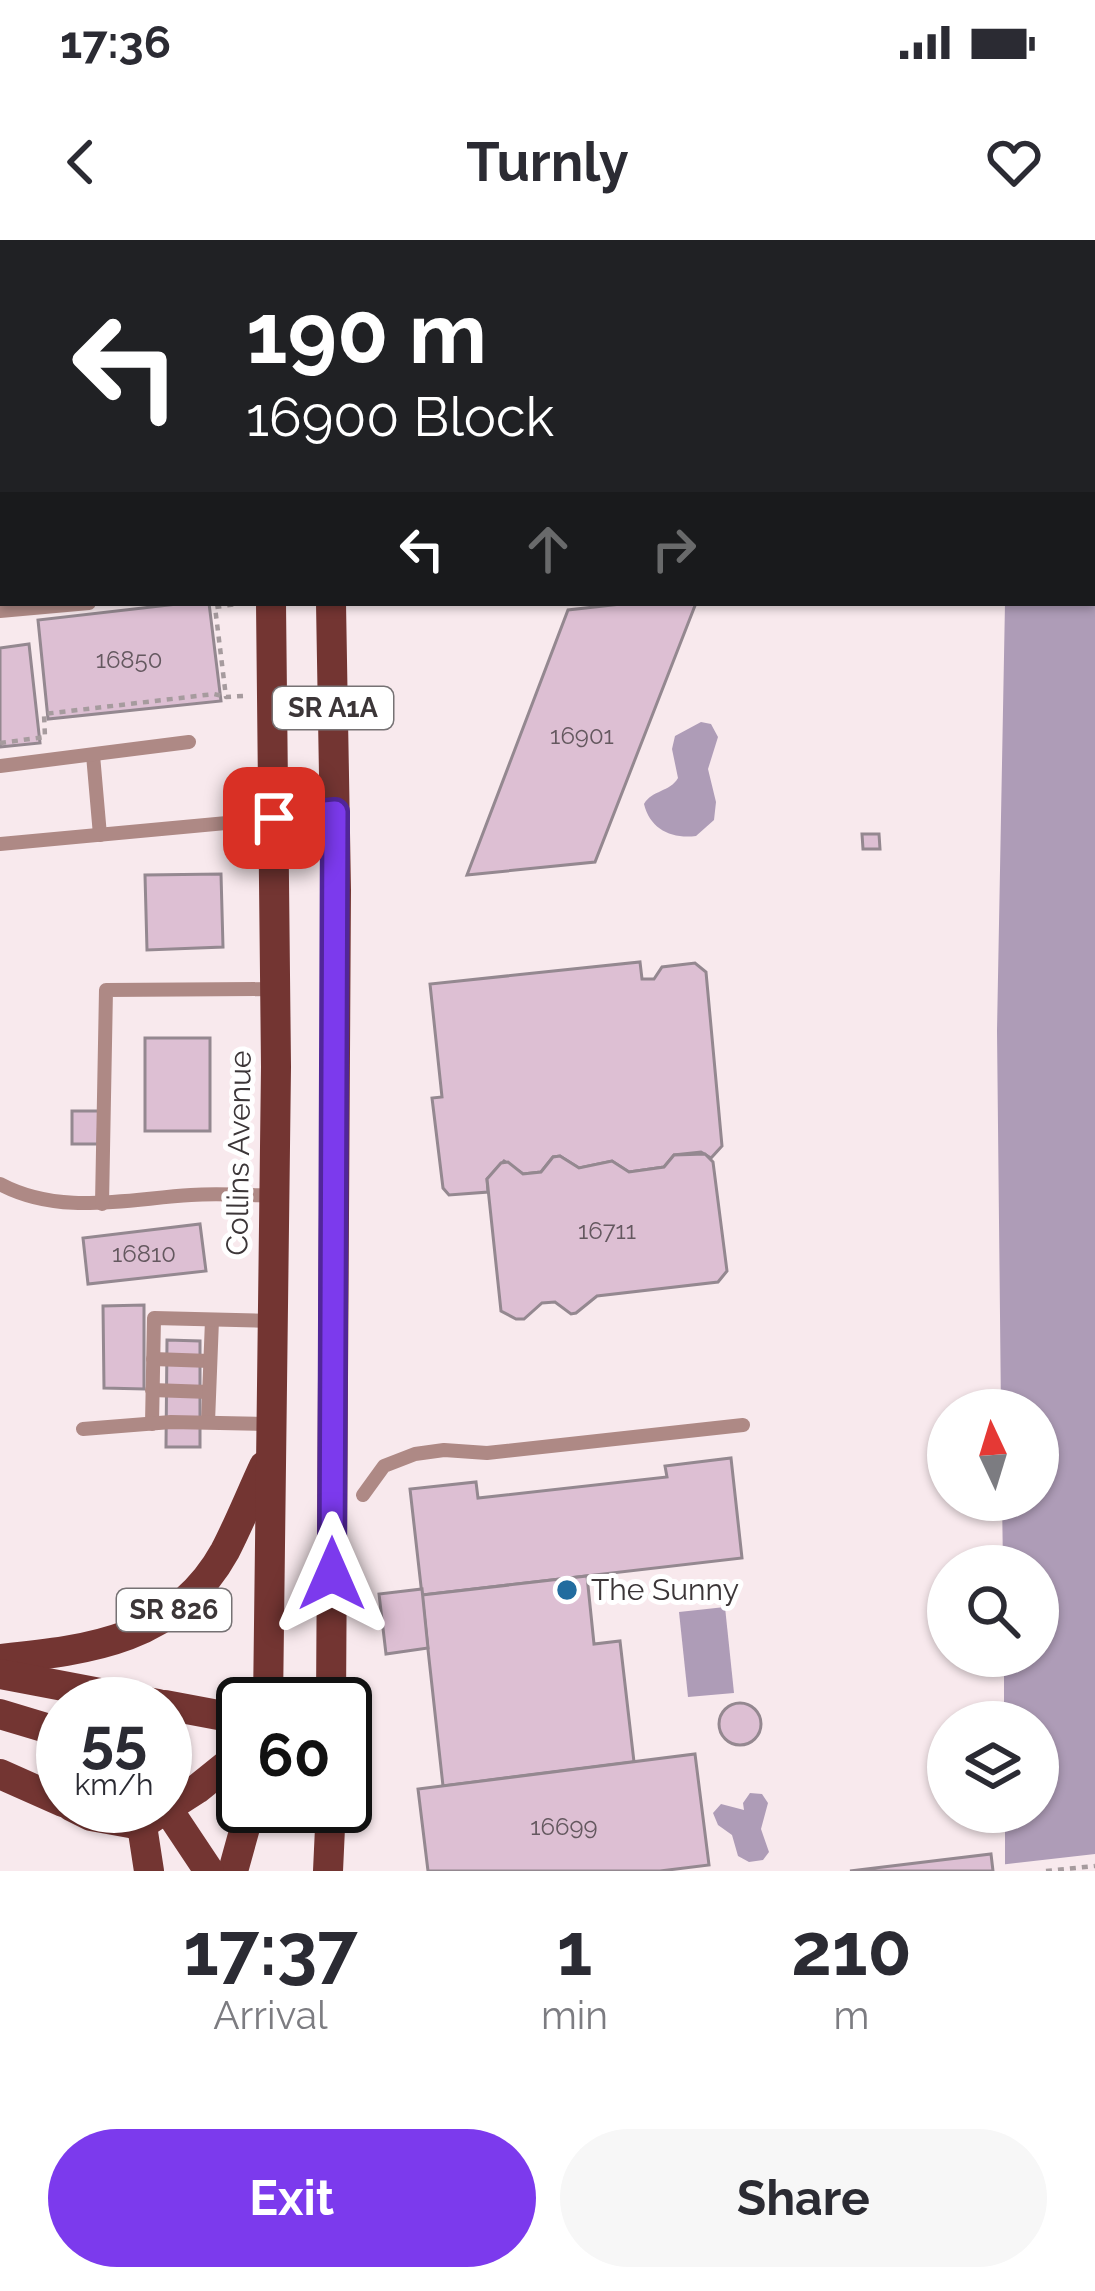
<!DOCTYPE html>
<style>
body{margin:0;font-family:Raleway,sans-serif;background:#f7f7f7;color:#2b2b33;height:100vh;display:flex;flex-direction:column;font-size:45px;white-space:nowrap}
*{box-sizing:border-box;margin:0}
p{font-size:39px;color:#7c7c81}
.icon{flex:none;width:66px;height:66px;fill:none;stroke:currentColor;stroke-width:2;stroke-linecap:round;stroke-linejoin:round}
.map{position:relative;height:1631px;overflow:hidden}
.side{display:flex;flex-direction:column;background:#fff;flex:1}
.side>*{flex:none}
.top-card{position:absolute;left:0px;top:0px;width:1095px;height:366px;box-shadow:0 3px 9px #0004;background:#202124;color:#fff;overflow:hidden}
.needle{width:78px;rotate:356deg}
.controls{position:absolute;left:927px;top:1149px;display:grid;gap:24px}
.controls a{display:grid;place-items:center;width:132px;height:132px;border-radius:50%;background:#fff;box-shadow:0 3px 9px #0004;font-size:60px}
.speed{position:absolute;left:36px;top:1437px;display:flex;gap:24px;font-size:60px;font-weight:700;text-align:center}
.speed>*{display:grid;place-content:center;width:156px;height:156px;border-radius:50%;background:#fff;box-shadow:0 3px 9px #0004;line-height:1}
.speed small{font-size:30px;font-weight:400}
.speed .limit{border:6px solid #111;border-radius:18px;background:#fff;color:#111}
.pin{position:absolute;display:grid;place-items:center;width:102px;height:102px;color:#fff;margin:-51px;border-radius:24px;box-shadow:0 6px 18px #0006}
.me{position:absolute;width:132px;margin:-66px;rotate:0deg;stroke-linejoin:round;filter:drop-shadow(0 0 9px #0008)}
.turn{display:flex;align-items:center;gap:42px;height:252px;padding:0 48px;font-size:54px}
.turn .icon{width:156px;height:156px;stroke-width:2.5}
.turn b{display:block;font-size:84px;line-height:102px}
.lanes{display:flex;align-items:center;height:114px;padding:0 48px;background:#0003;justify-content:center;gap:60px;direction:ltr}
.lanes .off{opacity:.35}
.eta{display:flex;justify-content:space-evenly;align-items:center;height:204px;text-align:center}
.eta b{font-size:72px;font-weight:700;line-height:84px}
.action{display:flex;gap:24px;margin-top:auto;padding:24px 48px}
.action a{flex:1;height:138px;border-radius:72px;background:#7c3aed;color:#fff;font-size:48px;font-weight:700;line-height:138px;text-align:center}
.action a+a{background:#f7f7f7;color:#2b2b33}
.status{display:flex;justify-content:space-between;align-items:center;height:84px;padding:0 60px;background:#fff;direction:ltr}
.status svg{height:33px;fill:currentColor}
header{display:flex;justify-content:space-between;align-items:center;height:156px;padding:0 48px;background:#fff;font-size:54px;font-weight:700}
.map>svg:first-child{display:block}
.water{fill:#ae9cb7}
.pier{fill:#f8e9ed}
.building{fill:#ddbfd3;stroke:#948890;stroke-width:3}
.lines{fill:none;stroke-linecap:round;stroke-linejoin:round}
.path{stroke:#a69b9e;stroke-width:4.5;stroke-dasharray:6 6;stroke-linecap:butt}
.service{stroke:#ae8985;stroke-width:14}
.primary{stroke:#733532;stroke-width:30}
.primary-bridge{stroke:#733532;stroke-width:30}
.route-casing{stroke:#51269a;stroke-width:30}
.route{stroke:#7c3aed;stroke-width:21}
.poi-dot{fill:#226c9f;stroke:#fff;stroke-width:4.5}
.labels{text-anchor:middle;stroke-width:10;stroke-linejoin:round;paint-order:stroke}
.number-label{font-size:24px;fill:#64585f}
.shield{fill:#fff;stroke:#767274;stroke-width:3}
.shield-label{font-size:27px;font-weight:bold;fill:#3c3638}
.street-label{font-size:30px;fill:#3c3638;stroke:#fff}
.poi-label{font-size:30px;fill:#3c3638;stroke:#fff;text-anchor:start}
</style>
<div class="status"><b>17:36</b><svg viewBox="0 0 49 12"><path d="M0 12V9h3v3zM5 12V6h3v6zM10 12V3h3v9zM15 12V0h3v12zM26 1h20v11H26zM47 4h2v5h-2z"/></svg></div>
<header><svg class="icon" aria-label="back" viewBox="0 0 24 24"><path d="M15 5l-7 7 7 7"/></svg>Turnly<svg class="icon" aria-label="heart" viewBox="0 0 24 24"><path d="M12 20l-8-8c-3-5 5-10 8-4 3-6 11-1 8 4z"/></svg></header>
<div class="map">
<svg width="1095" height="1631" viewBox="0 0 1095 1631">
<rect width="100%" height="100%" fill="#f8e9ed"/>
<g class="water">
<polygon points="984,0 1095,0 1095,1631 1005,1631 1005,1572 1038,1572 1038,1482 1004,1482 1004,1416 1038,1416 1038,1326 1003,1326 1002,1260 1038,1260 1038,1170 1001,1170 997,791 1005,363 1092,363 1092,3"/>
<path d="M701 482 711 484 718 497 708 529 716 562 714 580 696 596C671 599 650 589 644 564 652 550 670 552 678 538L672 509 675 496Z"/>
<polygon points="725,1367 734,1453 688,1457 679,1372"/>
<polygon points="750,1553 762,1554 768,1563 761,1589 769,1612 763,1620 749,1622 738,1616 732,1595 718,1585 713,1573 721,1564 744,1570 743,1563"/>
</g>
<polygon class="pier" points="1095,1614 1095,1631 999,1631 999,1625"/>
<g class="building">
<polygon points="532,0 658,0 658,3"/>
<polygon points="3,231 3,346 0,346 0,232"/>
<polygon points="186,363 209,363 221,461 48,479 38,380"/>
<polygon points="630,363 696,363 595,622 467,635 568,370"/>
<polygon points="29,404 40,503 0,507 0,408"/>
<polygon points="862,594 879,594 880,609 863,609"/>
<polygon points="221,634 223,707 147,710 145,635"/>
<polygon points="640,722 642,739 654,739 662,727 695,723 706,732 722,906 711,918 701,912 674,915 664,927 629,932 612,921 579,928 560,916 553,917 541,932 523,934 504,921 487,939 488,952 449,955 443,948 432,858 442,857 430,744"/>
<rect x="145" y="798" width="65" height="93"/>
<polygon points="72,871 99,871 98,904 72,904"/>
<polygon points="705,914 713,922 727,1031 718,1042 597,1056 576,1073 571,1074 555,1062 542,1063 524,1079 516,1079 501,1071 487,939 501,923 508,922 523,934 541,932 553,917 560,916 579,928 612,921 629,932 664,927 674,915"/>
<polygon points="200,984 206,1031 88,1044 83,998"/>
<polygon points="144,1065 144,1149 104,1148 103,1066"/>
<polygon points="167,1100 200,1101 200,1207 166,1207"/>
<polygon points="731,1218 742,1318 422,1355 410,1249 476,1242 478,1258 667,1237 665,1226"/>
<polygon points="587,1336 594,1404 620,1401 634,1522 443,1546 422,1355"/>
<polygon points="422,1349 428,1408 386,1414 379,1354"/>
<circle cx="740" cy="1484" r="21"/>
<polygon points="695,1514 709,1625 660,1631 428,1631 418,1549"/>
<polygon points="991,1614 993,1631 850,1631"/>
</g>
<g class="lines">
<g class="path">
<polyline points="243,456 226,457 215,367 245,363"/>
<polyline points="0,503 45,497 44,474 214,454 226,457"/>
<polyline points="1046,1631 1095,1626"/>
</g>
<g class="service">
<polyline points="124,0 125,3"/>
<polyline points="0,371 89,363"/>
<polyline points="93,515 100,595"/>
<polyline points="0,526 189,502"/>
<polyline points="0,604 335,573"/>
<path d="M0 944C60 976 126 959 191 955 219 953 247 955 275 956"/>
<polyline points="102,964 106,750 276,749"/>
<polyline points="153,1119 210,1121"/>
<polyline points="152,1150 209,1152"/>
<polyline points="208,1182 212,1080"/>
<polyline points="152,1184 154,1078 271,1081"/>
<polyline points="83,1189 171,1182 269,1184"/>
<polyline points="363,1255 384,1226 415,1214 444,1210 487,1213 743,1185"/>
</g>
<g class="primary">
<polyline points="264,0 264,3"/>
<polyline points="323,0 323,3"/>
<polyline points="331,363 336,650 331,1464"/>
<path d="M0 1419C90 1410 176 1400 225 1311 239 1284 251 1254 264 1226"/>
<polyline points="0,1434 158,1464"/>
<polyline points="268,1464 276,827 271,363"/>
<polyline points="165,1465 229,1477 243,1484"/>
<polyline points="0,1474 63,1493"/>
<polyline points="0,1534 63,1562"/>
<polyline points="71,1566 91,1576 141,1585 197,1549 243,1512"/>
<polyline points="139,1566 149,1631"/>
<polyline points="233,1631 251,1566"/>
<polyline points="328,1631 331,1566"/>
</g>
<polyline class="primary-bridge" points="165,1565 209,1631"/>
</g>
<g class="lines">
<g class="route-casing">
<polyline id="route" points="274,578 335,572 332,1334"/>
</g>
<use href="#route" class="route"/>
</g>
<circle class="poi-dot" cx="567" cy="1350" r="12"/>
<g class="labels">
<g class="number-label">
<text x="129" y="428">16850</text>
<text x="582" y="504">16901</text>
<text x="607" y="999">16711</text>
<text x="144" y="1022">16810</text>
<text x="564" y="1595">16699</text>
</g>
<g class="shield">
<rect x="273" y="447" width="120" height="42" rx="9"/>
<rect x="117" y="1349" width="114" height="42" rx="9"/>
</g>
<g class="shield-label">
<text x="333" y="477">SR A1A</text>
<text x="174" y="1379">SR 826</text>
</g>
<g class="street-label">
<text transform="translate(239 913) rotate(-89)" y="10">Collins Avenue</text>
</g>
<g class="poi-label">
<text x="591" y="1360">The Sunny</text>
</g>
</g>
</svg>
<div class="controls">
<a><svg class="needle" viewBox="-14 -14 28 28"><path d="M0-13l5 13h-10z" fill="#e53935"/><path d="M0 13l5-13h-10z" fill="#7c7c81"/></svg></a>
<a><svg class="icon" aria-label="search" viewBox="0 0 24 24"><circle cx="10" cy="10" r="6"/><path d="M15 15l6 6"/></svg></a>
<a><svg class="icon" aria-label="layers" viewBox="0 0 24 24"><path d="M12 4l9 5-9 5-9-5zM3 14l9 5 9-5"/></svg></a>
</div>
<div class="speed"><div>55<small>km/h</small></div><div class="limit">60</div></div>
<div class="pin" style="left:274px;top:578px;background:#d93025"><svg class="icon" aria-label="arrive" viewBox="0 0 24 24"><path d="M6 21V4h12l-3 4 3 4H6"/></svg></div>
<svg class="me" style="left:332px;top:1334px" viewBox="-20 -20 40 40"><path d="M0-17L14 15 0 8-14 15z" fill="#7c3aed" stroke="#fff" stroke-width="4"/></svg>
<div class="top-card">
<div class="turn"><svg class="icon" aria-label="left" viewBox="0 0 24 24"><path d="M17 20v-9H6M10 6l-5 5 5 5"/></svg><div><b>190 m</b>16900 Block</div></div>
<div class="lanes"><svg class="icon" aria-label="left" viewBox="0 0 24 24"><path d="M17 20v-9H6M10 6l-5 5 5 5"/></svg><svg class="icon off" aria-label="ahead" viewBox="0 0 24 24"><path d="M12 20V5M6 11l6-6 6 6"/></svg><svg class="icon off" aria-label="right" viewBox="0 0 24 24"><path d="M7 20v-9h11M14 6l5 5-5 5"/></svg></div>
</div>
</div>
<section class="side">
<div class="eta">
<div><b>17:37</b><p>Arrival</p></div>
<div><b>1</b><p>min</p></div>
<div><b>210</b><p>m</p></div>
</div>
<div class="action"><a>Exit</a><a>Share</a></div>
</section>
